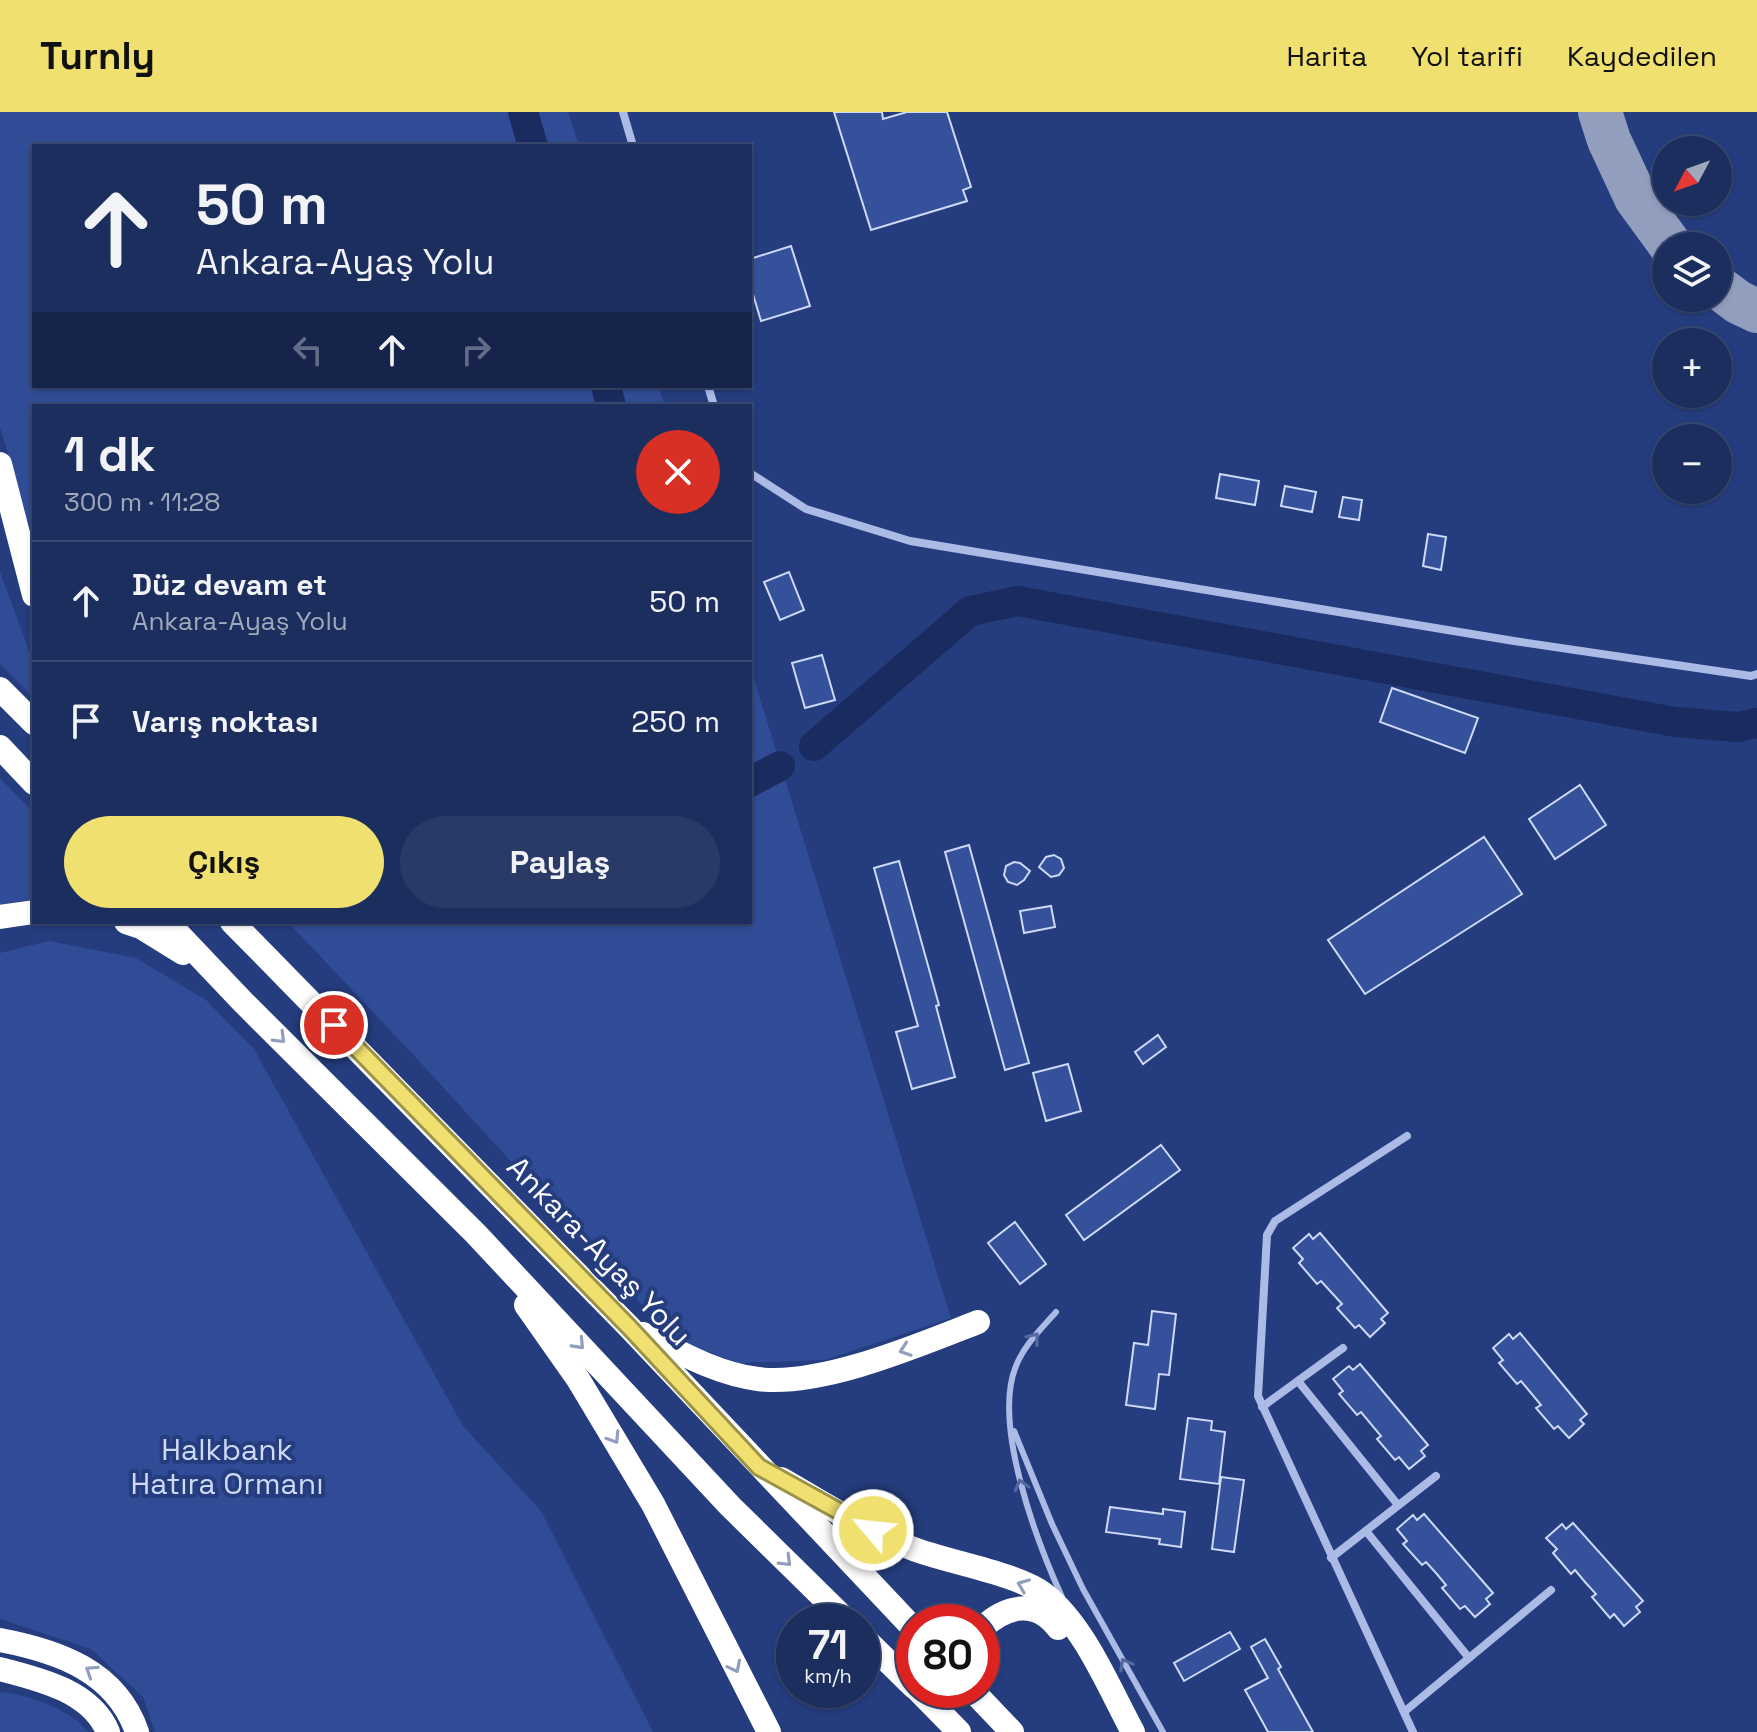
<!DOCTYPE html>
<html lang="tr">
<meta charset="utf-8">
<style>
body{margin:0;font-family:"Space Grotesk",sans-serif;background:#293a67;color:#f1f3f6;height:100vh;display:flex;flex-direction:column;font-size:30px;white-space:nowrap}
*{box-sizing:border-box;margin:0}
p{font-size:26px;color:#a0a8bc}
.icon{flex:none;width:44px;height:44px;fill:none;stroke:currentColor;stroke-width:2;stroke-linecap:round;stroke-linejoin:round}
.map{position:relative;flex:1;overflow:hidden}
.side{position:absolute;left:32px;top:292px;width:720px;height:520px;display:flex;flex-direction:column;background:#1c2e5e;border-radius:0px;box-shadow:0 2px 6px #0004,0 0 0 2px #3a4a73}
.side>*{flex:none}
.top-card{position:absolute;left:32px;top:32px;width:720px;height:244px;border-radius:0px;box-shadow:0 2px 6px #0004,0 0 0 2px #3a4a73;background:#1c2e5e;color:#f1f3f6;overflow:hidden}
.needle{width:52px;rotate:229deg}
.controls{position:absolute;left:1652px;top:24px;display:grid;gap:16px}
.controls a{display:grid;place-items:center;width:80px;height:80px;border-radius:50%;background:#1c2e5e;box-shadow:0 2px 6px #0004,0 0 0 2px #3a4a73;font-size:40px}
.speed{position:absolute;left:776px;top:1492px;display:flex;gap:16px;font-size:40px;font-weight:700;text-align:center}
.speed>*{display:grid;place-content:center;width:104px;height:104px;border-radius:50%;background:#1c2e5e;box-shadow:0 2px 6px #0004,0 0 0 2px #3a4a73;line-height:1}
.speed small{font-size:20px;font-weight:400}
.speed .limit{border:12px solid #d22;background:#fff;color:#111}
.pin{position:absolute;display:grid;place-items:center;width:68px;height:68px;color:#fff;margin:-34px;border:4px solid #fff;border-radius:50%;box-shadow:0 2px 8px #0007}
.me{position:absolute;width:88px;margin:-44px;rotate:298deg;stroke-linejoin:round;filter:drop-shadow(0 0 6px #0008)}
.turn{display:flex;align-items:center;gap:28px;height:168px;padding:0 32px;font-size:36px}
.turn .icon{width:104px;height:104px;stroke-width:2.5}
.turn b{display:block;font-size:56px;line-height:68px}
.lanes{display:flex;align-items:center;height:76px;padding:0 32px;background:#0003;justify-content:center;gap:40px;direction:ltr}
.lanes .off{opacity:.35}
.round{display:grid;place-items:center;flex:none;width:84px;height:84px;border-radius:42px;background:#293a67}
.head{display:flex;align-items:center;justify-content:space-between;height:136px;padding:0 32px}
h1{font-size:48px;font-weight:700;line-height:60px}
.button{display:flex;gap:16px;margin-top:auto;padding:16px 32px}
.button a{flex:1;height:92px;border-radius:48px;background:#efe070;color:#111;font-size:32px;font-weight:700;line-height:92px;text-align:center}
.button a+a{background:#293a67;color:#f1f3f6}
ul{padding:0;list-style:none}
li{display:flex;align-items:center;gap:24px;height:120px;padding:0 32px;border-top:2px solid #3a4a73}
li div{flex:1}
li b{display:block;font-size:30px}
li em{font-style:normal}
header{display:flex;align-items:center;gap:48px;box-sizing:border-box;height:112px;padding:0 40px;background:#efe070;color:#111}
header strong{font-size:38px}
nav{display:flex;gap:44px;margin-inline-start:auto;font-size:28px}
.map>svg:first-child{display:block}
.green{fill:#304c96}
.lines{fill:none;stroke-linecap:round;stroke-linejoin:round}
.river{stroke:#1a2b5f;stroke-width:30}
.taxiway{stroke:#929ebe;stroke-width:44}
.building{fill:#36519b;stroke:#ced9f5;stroke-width:2}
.lane{stroke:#abbbe6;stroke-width:6}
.street{stroke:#abbbe6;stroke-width:8}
.highway{stroke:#fff;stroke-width:24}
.oneway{stroke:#929ebe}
.oneway2{stroke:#5469a2}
.route-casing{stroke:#9b9249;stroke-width:20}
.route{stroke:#efe070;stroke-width:14}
.labels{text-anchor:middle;stroke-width:8;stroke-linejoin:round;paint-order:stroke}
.street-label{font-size:30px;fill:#fff;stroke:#253d7e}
.park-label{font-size:30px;fill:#ced9f5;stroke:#253d7e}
</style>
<header>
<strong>Turnly</strong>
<nav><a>Harita</a><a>Yol tarifi</a><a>Kaydedilen</a></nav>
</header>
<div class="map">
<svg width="1757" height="1620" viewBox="0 0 1757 1620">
<rect width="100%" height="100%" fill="#253d7e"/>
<g class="green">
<polygon points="0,0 568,0 579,34 34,34 34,274 658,274 665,294 34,294 34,430 0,315"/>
<polygon points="0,460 34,552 34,586 0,552"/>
<polygon points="750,554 951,1206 825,1248 738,1251 680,1229 643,1194 420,950 288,810 750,810"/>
<polygon points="0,666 34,701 34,787 0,793"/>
<polygon points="49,829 136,846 206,888 254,937 463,1314 541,1399 653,1620 155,1620 143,1585 91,1537 0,1507 0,841"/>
<path d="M0 1580C27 1582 72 1598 88 1620H0Z"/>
</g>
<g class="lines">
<g class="river">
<polyline points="523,0 533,34"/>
<polyline points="606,274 611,294"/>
<polyline points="814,634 970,499 1018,489 1675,610 1738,615 1757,611"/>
<polyline points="750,670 780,654"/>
</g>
<g class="taxiway">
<polyline points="1600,0 1609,28 1636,86 1671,134"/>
<polyline points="1718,175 1738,190 1757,199"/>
</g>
</g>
<g class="building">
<polygon points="834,0 882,0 883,7 907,0 947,0 971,75 963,78 967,89 871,118"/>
<polygon points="791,134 810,194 761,209 750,172 750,147"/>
<polygon points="1220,362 1259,369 1255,393 1216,386"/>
<polygon points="1285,374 1316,380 1312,400 1281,394"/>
<polygon points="1343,385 1362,388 1359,408 1339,405"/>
<polygon points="1428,422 1446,425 1441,458 1423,454"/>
<polygon points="789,460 804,498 780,508 764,470"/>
<polygon points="822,543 835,588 805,596 792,551"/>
<polygon points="1392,576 1478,606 1465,641 1380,610"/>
<polygon points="1580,673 1606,713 1555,747 1529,707"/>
<polygon points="1484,725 1522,782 1365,882 1328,828"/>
<polygon points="969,733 1029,951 1005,958 945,740"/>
<polygon points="1054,743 1061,747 1064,756 1059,763 1051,765 1039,755 1046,745"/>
<polygon points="899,749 939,893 936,894 955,965 912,977 896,920 918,914 874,756"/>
<polygon points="1014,750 1020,751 1030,759 1024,768 1017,773 1008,770 1004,763 1006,754"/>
<polygon points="1051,794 1055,815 1024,821 1020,799"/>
<polygon points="1158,923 1166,935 1143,952 1135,940"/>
<polygon points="1068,952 1081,999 1046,1009 1033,961"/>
<polygon points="1161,1033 1180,1058 1084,1128 1066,1103"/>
<polygon points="1015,1110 1046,1152 1020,1172 988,1131"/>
<polygon points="1320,1121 1388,1201 1381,1207 1385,1211 1370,1225 1359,1213 1355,1216 1337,1196 1342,1192 1331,1180 1321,1169 1317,1172 1299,1151 1303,1147 1293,1136 1309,1122 1313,1127"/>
<polygon points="1152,1199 1176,1202 1169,1263 1159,1262 1155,1297 1126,1293 1134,1231 1148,1233"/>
<polygon points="1520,1221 1587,1302 1580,1308 1584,1312 1569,1326 1558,1314 1554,1317 1536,1296 1541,1293 1521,1269 1517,1272 1499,1251 1503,1248 1493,1236 1509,1222 1513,1227"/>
<polygon points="1360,1252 1428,1333 1421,1339 1425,1344 1409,1357 1399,1345 1395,1348 1377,1327 1381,1324 1361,1300 1357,1303 1339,1282 1343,1279 1333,1267 1349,1254 1353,1258"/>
<polygon points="1188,1306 1212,1309 1211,1318 1225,1320 1219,1372 1180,1367"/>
<polygon points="1221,1365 1244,1368 1234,1440 1212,1437"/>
<polygon points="1110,1395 1163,1402 1163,1397 1185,1400 1181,1435 1159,1432 1160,1427 1106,1420"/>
<polygon points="1424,1402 1493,1481 1486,1487 1490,1492 1475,1505 1465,1494 1460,1497 1442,1476 1446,1473 1436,1461 1426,1450 1422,1453 1403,1432 1407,1429 1397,1417 1413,1403 1417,1408"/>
<polygon points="1573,1411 1643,1489 1636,1495 1640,1500 1624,1514 1614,1502 1610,1506 1592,1485 1596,1482 1585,1470 1575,1458 1571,1462 1553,1441 1557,1437 1546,1426 1562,1412 1566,1417"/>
<polygon points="1230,1520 1240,1537 1184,1569 1174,1551"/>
<polygon points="1265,1527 1281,1555 1278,1557 1313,1620 1268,1620 1245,1578 1268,1566 1251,1535"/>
</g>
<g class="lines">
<g class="lane">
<path d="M1056 1200C1042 1216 1024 1233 1016 1254 992 1312 1037 1430 1062 1485"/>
<polyline points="1014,1319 1052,1412 1083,1477 1163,1620"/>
</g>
<g class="street">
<polyline points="623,0 633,34"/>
<polyline points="708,274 714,294"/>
<polyline points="750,361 806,397 910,429 1514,529 1751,564 1757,562"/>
<polyline points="1407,1024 1275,1109 1267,1123 1258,1284 1413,1620"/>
<polyline points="1298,1269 1398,1393"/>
<polyline points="1262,1295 1343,1236"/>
<polyline points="1366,1419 1469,1546"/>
<polyline points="1331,1446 1436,1364"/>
<polyline points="1404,1600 1551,1478"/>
</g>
<g class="highway">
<polyline points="0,352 34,483"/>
<polyline points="0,577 34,611"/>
<polyline points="0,635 34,671"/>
<polyline points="0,805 34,800"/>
<polyline points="126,810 141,815 183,841"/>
<polyline points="167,810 243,890 476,1122 730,1394 848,1510"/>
<polyline points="232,810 630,1216 914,1517"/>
<polyline points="526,1193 578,1267 653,1392 769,1620"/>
<path d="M643 1222C679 1240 717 1262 758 1267 821 1275 919 1233 978 1210"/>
<path d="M781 1367C823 1391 866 1419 911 1436 946 1450 1016 1461 1044 1482 1084 1513 1109 1576 1133 1620"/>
<path d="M982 1516C1006 1494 1036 1486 1058 1516"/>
<polyline points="862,1524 914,1575"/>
<path d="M0 1528C58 1539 116 1559 137 1620"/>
<path d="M0 1557C39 1567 91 1579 108 1620"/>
<polyline points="918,1578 959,1620"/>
<polyline points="972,1578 1012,1620"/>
</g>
</g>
<defs><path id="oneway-chevron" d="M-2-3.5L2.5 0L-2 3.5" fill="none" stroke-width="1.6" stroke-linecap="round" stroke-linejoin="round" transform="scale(2)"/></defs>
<g class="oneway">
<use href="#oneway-chevron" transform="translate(280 926) rotate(45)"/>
<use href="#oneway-chevron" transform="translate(579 1232) rotate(47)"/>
<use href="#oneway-chevron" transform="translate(905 1238) rotate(161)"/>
<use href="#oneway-chevron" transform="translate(614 1326) rotate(58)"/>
<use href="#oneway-chevron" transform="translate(786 1449) rotate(45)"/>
<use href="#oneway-chevron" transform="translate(1023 1473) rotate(-158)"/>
<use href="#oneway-chevron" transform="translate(735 1555) rotate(63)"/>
<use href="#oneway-chevron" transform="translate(91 1559) rotate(-147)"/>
</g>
<g class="oneway2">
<use href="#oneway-chevron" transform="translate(1034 1226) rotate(-51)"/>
<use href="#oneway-chevron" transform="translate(1021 1373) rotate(-105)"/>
<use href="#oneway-chevron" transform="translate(1125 1552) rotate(-119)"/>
</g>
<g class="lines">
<g class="route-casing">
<polyline id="route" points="334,913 630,1216 759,1355 873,1418"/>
</g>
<use href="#route" class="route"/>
</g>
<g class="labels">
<g class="street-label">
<text transform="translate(599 1139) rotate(46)" y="10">Ankara-Ayaş Yolu</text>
</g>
<g class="park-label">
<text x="227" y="1348">Halkbank<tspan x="227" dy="34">Hatıra Ormanı</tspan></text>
</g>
</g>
</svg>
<div class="controls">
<a><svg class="needle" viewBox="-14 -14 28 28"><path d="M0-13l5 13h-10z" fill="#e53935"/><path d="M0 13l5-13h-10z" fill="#a0a8bc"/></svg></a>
<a><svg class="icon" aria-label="layers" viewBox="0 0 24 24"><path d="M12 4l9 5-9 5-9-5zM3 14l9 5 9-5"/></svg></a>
<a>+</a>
<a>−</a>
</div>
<div class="speed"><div>71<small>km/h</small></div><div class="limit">80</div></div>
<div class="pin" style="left:334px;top:913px;background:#d93025"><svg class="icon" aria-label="arrive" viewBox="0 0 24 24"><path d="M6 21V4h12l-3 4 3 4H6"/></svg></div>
<svg class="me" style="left:873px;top:1418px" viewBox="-20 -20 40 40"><circle r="17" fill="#efe070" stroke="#fff" stroke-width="3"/><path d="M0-11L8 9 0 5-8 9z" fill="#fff"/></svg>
<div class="top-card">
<div class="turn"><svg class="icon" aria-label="ahead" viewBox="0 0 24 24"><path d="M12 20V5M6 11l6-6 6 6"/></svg><div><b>50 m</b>Ankara-Ayaş Yolu</div></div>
<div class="lanes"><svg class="icon off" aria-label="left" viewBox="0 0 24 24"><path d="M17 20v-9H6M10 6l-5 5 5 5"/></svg><svg class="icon" aria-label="ahead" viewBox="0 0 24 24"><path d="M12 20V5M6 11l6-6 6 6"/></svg><svg class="icon off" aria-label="right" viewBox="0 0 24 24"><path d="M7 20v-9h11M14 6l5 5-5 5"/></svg></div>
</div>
<section class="side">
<div class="head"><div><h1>1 dk</h1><p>300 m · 11:28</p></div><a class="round" style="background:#d93025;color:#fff"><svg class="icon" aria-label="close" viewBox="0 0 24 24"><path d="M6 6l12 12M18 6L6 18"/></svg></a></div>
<ul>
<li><svg class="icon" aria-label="ahead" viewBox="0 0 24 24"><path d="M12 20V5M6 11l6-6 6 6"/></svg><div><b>Düz devam et</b><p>Ankara-Ayaş Yolu</p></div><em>50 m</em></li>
<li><svg class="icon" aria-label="arrive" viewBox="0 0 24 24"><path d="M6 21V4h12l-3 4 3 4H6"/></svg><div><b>Varış noktası</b></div><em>250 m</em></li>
</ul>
<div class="button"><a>Çıkış</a><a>Paylaş</a></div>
</section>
</div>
